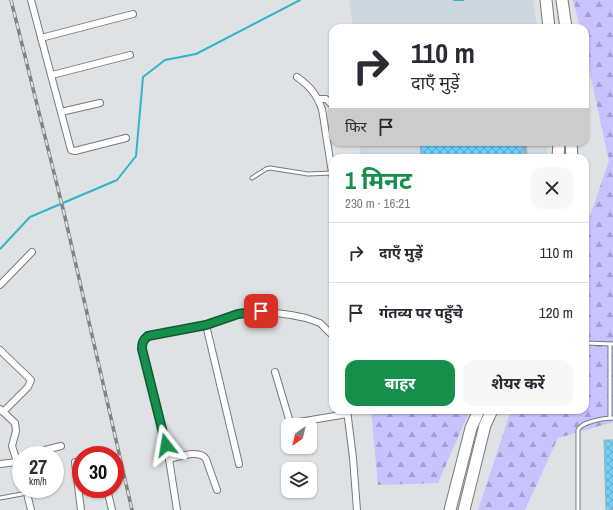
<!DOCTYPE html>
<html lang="hi">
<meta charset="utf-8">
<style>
body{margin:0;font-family:"Archivo Narrow","Noto Sans Devanagari",sans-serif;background:#f7f7f7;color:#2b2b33;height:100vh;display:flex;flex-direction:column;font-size:15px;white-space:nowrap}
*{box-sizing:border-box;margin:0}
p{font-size:13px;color:#7c7c81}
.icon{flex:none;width:22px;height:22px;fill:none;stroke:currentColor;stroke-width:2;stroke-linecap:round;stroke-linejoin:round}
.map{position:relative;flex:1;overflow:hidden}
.sheet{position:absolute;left:329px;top:154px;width:260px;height:260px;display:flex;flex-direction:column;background:#fff;border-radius:12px;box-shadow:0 1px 3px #0004}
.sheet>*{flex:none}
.banner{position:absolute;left:329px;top:24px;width:260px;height:122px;border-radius:12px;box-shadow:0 1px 3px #0004;background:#fff;color:#2b2b33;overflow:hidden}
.needle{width:26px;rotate:214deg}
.controls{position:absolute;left:281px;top:418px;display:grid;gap:8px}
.controls a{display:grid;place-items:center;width:36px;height:36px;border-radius:8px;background:#fff;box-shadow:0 1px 3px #0004;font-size:20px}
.speed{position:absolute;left:12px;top:446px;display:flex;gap:8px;font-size:20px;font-weight:700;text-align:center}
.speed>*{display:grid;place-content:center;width:52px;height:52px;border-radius:50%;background:#fff;box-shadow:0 1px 3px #0004;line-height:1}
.speed small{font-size:10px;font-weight:400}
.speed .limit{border:6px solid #d22;background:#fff;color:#111}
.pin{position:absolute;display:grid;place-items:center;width:34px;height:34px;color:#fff;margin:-17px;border-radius:8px;box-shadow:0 2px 6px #0006}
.me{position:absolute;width:44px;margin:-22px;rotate:346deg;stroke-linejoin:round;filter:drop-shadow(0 0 3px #0008)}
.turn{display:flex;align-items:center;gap:14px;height:84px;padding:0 16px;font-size:18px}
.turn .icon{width:52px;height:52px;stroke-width:2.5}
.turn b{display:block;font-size:28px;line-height:34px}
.then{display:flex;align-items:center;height:38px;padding:0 16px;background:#0003;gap:8px;font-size:15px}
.round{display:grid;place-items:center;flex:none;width:42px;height:42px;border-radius:12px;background:#f7f7f7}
.summary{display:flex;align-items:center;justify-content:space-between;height:68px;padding:0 16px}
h1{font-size:24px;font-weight:700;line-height:30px;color:#158f4b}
.cta{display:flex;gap:8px;margin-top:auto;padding:8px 16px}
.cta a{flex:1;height:46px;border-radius:12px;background:#158f4b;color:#fff;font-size:16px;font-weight:700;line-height:46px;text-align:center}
.cta a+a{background:#f7f7f7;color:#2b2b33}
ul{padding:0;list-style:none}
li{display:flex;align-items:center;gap:12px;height:60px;padding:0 16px;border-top:1px solid #e1e1e2}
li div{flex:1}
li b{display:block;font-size:15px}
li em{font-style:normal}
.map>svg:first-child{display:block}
.built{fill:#ced6df}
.forest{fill:url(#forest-firs)}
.shadow{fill:#0003}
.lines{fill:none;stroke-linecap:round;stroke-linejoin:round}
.stream{stroke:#31b4c9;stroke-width:2}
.building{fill:url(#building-cross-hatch);stroke:#a7abac}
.service-casing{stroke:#77797c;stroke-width:5}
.minor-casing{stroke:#77797c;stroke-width:8}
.trunk-casing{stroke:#77797c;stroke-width:13}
.service{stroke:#fff;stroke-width:3}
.minor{stroke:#fff;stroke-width:6}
.trunk{stroke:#fff;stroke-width:11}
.rail-casing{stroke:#818284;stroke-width:3.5}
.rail{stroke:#dfe2e4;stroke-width:2;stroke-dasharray:6;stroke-linecap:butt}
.route-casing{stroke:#0e5d31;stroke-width:10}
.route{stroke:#158f4b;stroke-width:7}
</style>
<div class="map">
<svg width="613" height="510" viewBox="0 0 613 510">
<defs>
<pattern id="forest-firs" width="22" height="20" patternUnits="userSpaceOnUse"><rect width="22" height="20" fill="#c8c2ff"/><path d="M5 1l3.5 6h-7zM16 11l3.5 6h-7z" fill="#a49fd0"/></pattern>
<pattern id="building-cross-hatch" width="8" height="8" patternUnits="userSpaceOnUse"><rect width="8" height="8" fill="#6dcffc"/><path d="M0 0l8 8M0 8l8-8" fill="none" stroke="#5ba9cd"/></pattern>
</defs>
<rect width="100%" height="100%" fill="#dfe2e4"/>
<g class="built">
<polygon points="349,0 533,0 537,28 353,28"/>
<polygon points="362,142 547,142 547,158 358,158"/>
</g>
<g class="forest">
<polygon points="573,0 613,0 613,422 558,438 525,510 478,510 511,410 585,410 585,230 609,161 585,51 585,28 580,28"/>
<polygon points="371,410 470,410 438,483 378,485"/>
</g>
<polygon class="shadow" points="421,142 526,142 528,158 422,158"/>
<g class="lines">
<g class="stream">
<polyline points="454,0 463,0"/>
<polyline points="0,249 30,217 117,180 136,156 143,77 165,60 196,54 300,0"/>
</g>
</g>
<g class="building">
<polygon points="420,142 523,142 525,158 421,158"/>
<polygon points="604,440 613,440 613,510 606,510"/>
</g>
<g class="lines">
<g class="service-casing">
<g id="service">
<polyline points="252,178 266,169 270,168 308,174 332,173"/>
<polyline points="585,343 613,344"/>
<polyline points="610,344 610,418"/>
<polyline points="0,498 27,493"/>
<path d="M578 510V430C581 422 604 418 613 418"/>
</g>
</g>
<g class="minor-casing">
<g id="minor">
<polyline points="31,0 71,150 75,151 126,138"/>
<polyline points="41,38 133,14"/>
<polyline points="52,75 130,55"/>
<path d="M297 77C311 87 316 94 322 109L333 179"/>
<polyline points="319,99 326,99 333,106"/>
<polyline points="61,112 100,103"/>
<polyline points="0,285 32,252"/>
<polyline points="206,325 239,464"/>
<polyline points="0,350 31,380 28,387 3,412"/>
<polyline points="275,372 289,419 293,423 347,414"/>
<polyline points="0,409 15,423 16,431 12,446 21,474"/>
<polyline points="347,410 353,458 357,510"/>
<polyline points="25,455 61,446"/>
<path d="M169 459C179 457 199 449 206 459L217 490"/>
<polyline points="75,462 81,510"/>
<polyline points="0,464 17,462"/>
<polyline points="26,489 31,510"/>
<polyline points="107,489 112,510"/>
<path d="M177 510 169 459 142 349C142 343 143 340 148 336L206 325 238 314 261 311 291 315 306 318 320 323 333 336"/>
</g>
</g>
<g class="trunk-casing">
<g id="trunk">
<polyline points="546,0 549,28"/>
<polyline points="562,0 566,28"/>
<polyline points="571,142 572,158"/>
<polyline points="558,158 559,142"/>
<polyline points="450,510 471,428 479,410"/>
<polyline points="464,510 485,425 492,410"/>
</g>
</g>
<use href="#service" class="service"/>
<use href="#minor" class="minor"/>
<use href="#trunk" class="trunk"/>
<g class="rail-casing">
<polyline id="rail" points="11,0 65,217 132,510"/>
</g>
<use href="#rail" class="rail"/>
</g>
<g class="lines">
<g class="route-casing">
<path id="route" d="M166 445 142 349C142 343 143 340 148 336L206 325 238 314 261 311"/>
</g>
<use href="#route" class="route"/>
</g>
</svg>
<div class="controls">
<a><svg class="needle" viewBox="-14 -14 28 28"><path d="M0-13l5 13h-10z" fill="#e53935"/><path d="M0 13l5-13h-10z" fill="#7c7c81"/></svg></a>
<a><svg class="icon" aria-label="layers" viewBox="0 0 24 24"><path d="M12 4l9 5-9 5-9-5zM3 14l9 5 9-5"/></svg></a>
</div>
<div class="speed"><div>27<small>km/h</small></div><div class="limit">30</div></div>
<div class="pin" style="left:261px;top:311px;background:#d93025"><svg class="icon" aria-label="arrive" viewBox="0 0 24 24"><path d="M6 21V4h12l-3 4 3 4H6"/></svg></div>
<svg class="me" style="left:166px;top:445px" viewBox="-20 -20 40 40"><path d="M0-17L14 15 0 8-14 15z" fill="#158f4b" stroke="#fff" stroke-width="4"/></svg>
<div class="banner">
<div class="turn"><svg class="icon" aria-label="right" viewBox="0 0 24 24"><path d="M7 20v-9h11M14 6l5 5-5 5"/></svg><div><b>110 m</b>दाएँ मुड़ें</div></div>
<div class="then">फिर<svg class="icon" aria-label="arrive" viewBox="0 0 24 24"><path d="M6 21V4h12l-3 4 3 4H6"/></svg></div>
</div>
<section class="sheet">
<div class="summary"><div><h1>1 मिनट</h1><p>230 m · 16:21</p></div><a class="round"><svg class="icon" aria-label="close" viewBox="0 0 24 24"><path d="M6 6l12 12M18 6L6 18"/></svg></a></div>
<ul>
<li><svg class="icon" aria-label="right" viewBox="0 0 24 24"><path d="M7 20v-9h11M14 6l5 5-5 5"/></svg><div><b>दाएँ मुड़ें</b></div><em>110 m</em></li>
<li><svg class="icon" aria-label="arrive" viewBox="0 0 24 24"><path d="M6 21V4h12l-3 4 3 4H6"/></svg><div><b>गंतव्य पर पहुँचे</b></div><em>120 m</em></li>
</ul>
<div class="cta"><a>बाहर</a><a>शेयर करें</a></div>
</section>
</div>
